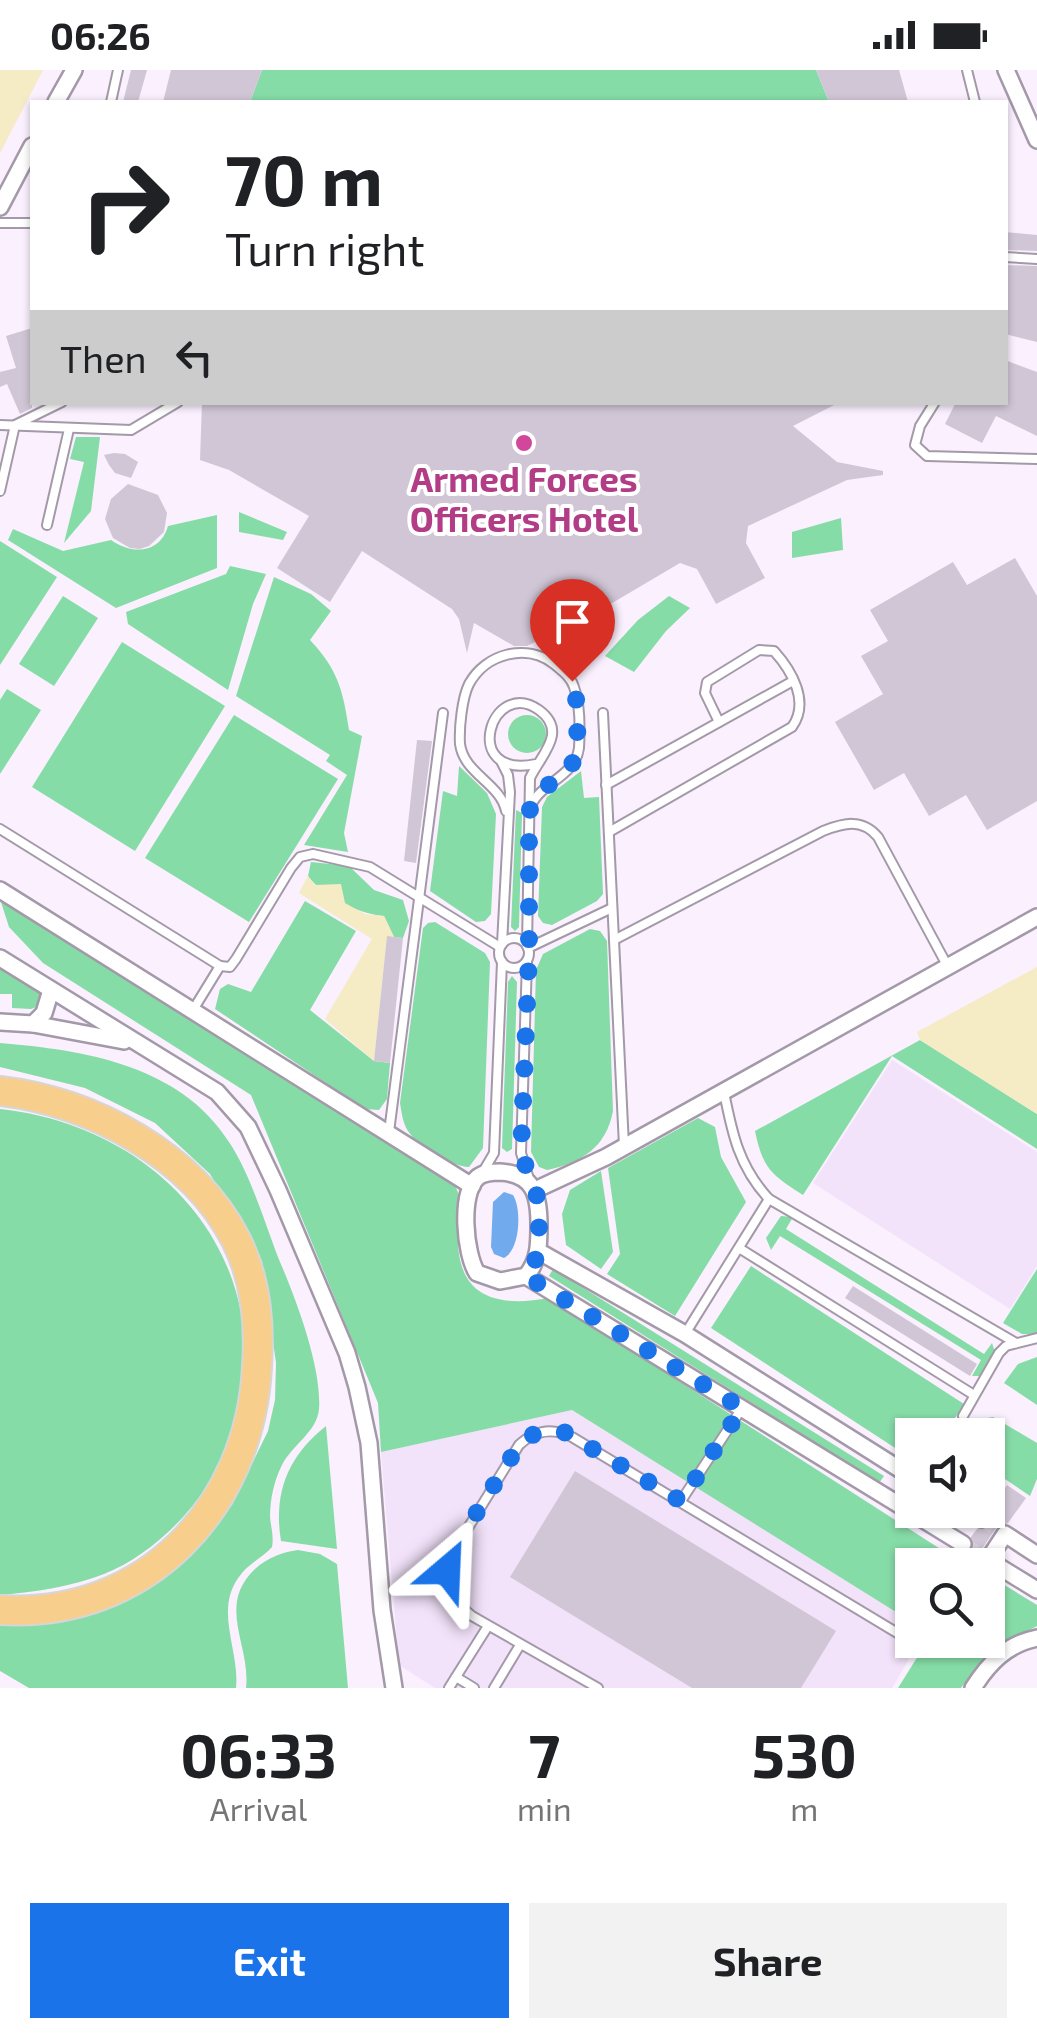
<!DOCTYPE html>
<style>
body{margin:0;font-family:"Exo 2",sans-serif;background:#f2f2f2;color:#202124;height:100vh;display:flex;flex-direction:column;font-size:38px;white-space:nowrap}
*{box-sizing:border-box;margin:0}
p{font-size:32px;color:#757577}
.icon{flex:none;width:55px;height:55px;fill:none;stroke:currentColor;stroke-width:2;stroke-linecap:round;stroke-linejoin:round}
.map{position:relative;height:1618px;overflow:hidden}
.panel{display:flex;flex-direction:column;background:#fff;flex:1}
.panel>*{flex:none}
.banner{position:absolute;left:30px;top:30px;width:978px;height:305px;border-radius:0px;box-shadow:0 2px 8px #0004;background:#fff;color:#202124;overflow:hidden}
.tools{position:absolute;left:895px;top:1348px;display:grid;gap:20px}
.tools a{display:grid;place-items:center;width:110px;height:110px;border-radius:0px;background:#fff;box-shadow:0 2px 8px #0004;font-size:50px}
.pin{position:absolute;display:grid;place-items:center;width:85px;height:85px;color:#fff;margin:-102px -42px;border-radius:50% 50% 50% 0;rotate:-45deg;box-shadow:0 0 10px #0007}
.pin .icon{rotate:45deg}
.me{position:absolute;width:110px;margin:-55px;rotate:26deg;stroke-linejoin:round;filter:drop-shadow(0 0 8px #0008)}
.turn{display:flex;align-items:center;gap:35px;height:210px;padding:0 30px;font-size:45px}
.turn .icon{width:130px;height:130px;stroke-width:2.5}
.turn b{display:block;font-size:70px;line-height:85px}
.then{display:flex;align-items:center;height:95px;padding:0 30px;background:#0003;gap:20px;font-size:38px}
.eta{display:flex;justify-content:space-evenly;align-items:center;height:170px;text-align:center}
.eta b{font-size:60px;font-weight:700;line-height:70px}
.primary-button{display:flex;gap:20px;margin-top:auto;padding:20px 30px}
.primary-button a{flex:1;height:115px;border-radius:0px;background:#1a73e8;color:#fff;font-size:40px;font-weight:700;line-height:115px;text-align:center}
.primary-button a+a{background:#f2f2f2;color:#202124}
.status{display:flex;justify-content:space-between;align-items:center;height:70px;padding:0 50px;background:#fff;direction:ltr}
.status svg{height:28px;fill:currentColor}
.map>svg:first-child{display:block}
.built{fill:#f2e2fa}
.green{fill:#86dca7}
.sand{fill:#f5ebc5}
.water{fill:#72abed}
.building{fill:#d1c6d6}
.lines{fill:none;stroke-linecap:round;stroke-linejoin:round}
.minor-tunnel{stroke:#d9d0dd;stroke-width:15;stroke-dasharray:15 8;stroke-linecap:butt}
.service-casing{stroke:#a399a8;stroke-width:12}
.minor-casing{stroke:#a399a8;stroke-width:20}
.trunk-casing{stroke:#d7d6d7;stroke-width:32}
.service{stroke:#fff;stroke-width:8}
.minor{stroke:#fff;stroke-width:15}
.trunk{stroke:#f8ce8c;stroke-width:28}
.route{stroke:#1a73e8;stroke-width:18;stroke-dasharray:0 32.4}
.hotel-dot{fill:#d1479c;stroke:#fff;stroke-width:4}
.labels{text-anchor:middle;stroke-width:8;stroke-linejoin:round;paint-order:stroke}
.hotel-label{font-size:35px;font-weight:bold;fill:#b23c85;stroke:#fff}
</style>
<div class="status"><b>06:26</b><svg viewBox="0 0 49 12"><path d="M0 12V9h3v3zM5 12V6h3v6zM10 12V3h3v9zM15 12V0h3v12zM26 1h20v11H26zM47 4h2v5h-2z"/></svg></div>
<div class="map">
<svg width="1037" height="1618" viewBox="0 0 1037 1618">
<rect width="100%" height="100%" fill="#faf0fe"/>
<g class="built">
<polygon points="892,990 1037,1082 1037,1196 1010,1239 813,1113"/>
<polygon points="572,1340 912,1552 912,1570 920,1570 892,1618 435,1618 399,1595 381,1382"/>
</g>
<g class="green">
<polygon points="262,0 816,0 829,32 250,32"/>
<polygon points="76,367 100,367 91,441 64,473 84,392 70,389"/>
<polygon points="239,442 287,462 283,470 239,462"/>
<path d="M217 445V498L116 538 8 470 13 459 63 481 111 470C132 485 160 484 168 456Z"/>
<polygon points="841,448 843,480 792,488 792,462"/>
<polygon points="0,471 57,507 0,595"/>
<polygon points="230,496 266,504 253,534 228,620 128,554 126,542 226,504"/>
<path d="M274 507 311 524 331 541 310 570C338 600 343 620 349 660L362 666 344 763 348 782 304 775 347 705 326 691 330 685 236 626Z"/>
<polygon points="63,526 98,548 54,616 19,594"/>
<polygon points="669,526 690,538 666,561 634,602 605,586 638,550"/>
<polygon points="122,572 225,636 135,781 32,717"/>
<polygon points="7,619 41,640 0,704 0,630"/>
<polygon points="234,645 338,709 249,852 145,788"/>
<circle cx="527" cy="664" r="19"/>
<polygon points="459,696 487,723 496,744 491,844 485,851 476,852 430,821 443,721 457,726"/>
<polygon points="581,701 584,728 599,727 603,824 597,831 552,855 543,853 538,846 542,737 547,727"/>
<polygon points="516,740 522,743 519,857 515,861 511,857"/>
<path d="M311 792 349 796 374 820 403 830 409 851 403 868 394 867 384 846C358 844 324 827 308 806Z"/>
<path d="M0 829 451 1110C465 1128 459 1142 458 1163 456 1226 494 1238 549 1228L956 1489 952 1495H912V1552L572 1340 381 1382 378 1333 251 1025 43 893 9 857Z"/>
<polygon points="305,831 356,861 310,940 374,991 390,993 387,1029 379,1040 365,1039 215,939 220,919 228,914 251,922"/>
<path d="M435 852 485 883 490 892 483 1078 469 1097C452 1096 422 1079 411 1065 403 1056 402 1045 400 1033L423 858 428 853Z"/>
<path d="M590 859 600 861 607 871 613 1041C606 1077 583 1092 547 1100L539 1097 531 1082 536 900 543 884Z"/>
<polygon points="0,895 40,921 39,936 31,939 12,938 12,924 0,924"/>
<polygon points="512,906 517,912 512,1079 507,1082 502,1078 508,912"/>
<path d="M920 970 1037 1044V1079L892 986 803 1125C771 1104 763 1099 755 1061Z"/>
<path d="M0 973C84 980 180 995 229 1072 251 1105 265 1154 280 1192 296 1229 322 1298 319 1339 317 1362 292 1375 282 1395 274 1411 270 1429 270 1447 271 1458 274 1466 272 1477 263 1487 250 1493 242 1503 212 1538 240 1579 236 1618H29L0 1601V1551L111 1536 153 1514 191 1484 232 1435 268 1361 275 1330 276 1293 262 1191 210 1104 155 1053 85 1018 0 997Z"/>
<path d="M0 1039C168 1057 288 1202 230 1370 211 1426 159 1482 104 1504 71 1517 35 1522 0 1525Z"/>
<polygon points="698,1048 715,1057 721,1087 746,1132 675,1246 607,1204 620,1184 608,1098"/>
<polygon points="601,1101 613,1182 601,1199 566,1175 562,1144 570,1120"/>
<polygon points="781,1146 793,1147 786,1159 984,1284 992,1273 995,1282 980,1306 972,1306 981,1290 780,1166 771,1180 766,1168"/>
<polygon points="751,1196 964,1334 944,1365 912,1365 912,1389 711,1258"/>
<polygon points="553,1199 884,1406 879,1413 549,1206"/>
<polygon points="1037,1199 1037,1264 1022,1264 1003,1253"/>
<polygon points="1037,1287 1037,1335 1004,1313 1018,1294"/>
<polygon points="993,1347 1037,1373 1037,1409 1030,1426 1002,1407 988,1428 988,1365 972,1365 982,1349"/>
<path d="M326 1356 337 1479 281 1471C273 1423 288 1386 326 1356Z"/>
<path d="M298 1480 320 1484 337 1494 348 1618H246C251 1575 216 1536 255 1499 267 1488 282 1482 298 1480Z"/>
<polygon points="988,1505 1037,1535 1037,1556 988,1582 961,1618 898,1618 928,1570 988,1570"/>
</g>
<g class="sand">
<polygon points="0,0 43,0 0,83"/>
<polygon points="308,806 315,815 341,814 345,833 365,844 384,846 394,867 387,867 374,991 325,949 372,869 299,823"/>
<polygon points="1037,897 1037,1044 920,970 917,962"/>
</g>
<path class="water" d="M504 1122 513 1125C522 1139 520 1180 504 1188L494 1184 491 1177 493 1132Z"/>
<g class="building">
<polygon points="131,0 147,0 138,32 123,32"/>
<polygon points="171,0 262,0 250,32 163,32"/>
<polygon points="816,0 899,0 908,32 829,32"/>
<polygon points="1005,162 1037,165 1037,181 1005,180"/>
<polygon points="1005,195 1037,196 1037,272 1005,264"/>
<polygon points="32,258 32,338 20,344 7,314 0,317 0,302 16,298 6,266"/>
<polygon points="1005,290 1037,302 1037,366 996,346 982,373 945,354 956,332 1005,332"/>
<polygon points="202,332 840,332 793,356 837,392 883,401 883,405 847,410 748,456 746,473 765,508 716,534 697,499 680,493 597,542 587,554 581,585 570,555 527,576 514,576 474,553 467,583 459,549 452,539 362,481 330,532 277,498 309,446 229,400 200,390"/>
<polygon points="114,383 125,384 138,392 131,408 115,403 109,395 104,385"/>
<polygon points="128,414 158,425 167,443 164,462 149,476 140,479 130,478 113,468 105,449 111,429"/>
<polygon points="1015,488 1037,526 1037,731 987,760 966,725 929,746 904,703 874,720 835,652 883,624 861,586 888,571 870,540 953,492 967,515"/>
<polygon points="417,670 432,671 416,793 404,791"/>
<polygon points="387,866 403,868 390,993 374,991"/>
<polygon points="853,1216 977,1294 970,1306 845,1228"/>
<polygon points="575,1401 836,1561 801,1618 692,1618 510,1507"/>
<polygon points="1007,1415 1026,1428 1008,1453 996,1458 978,1485 978,1495 952,1495 960,1484 972,1481 971,1467 977,1459 990,1456 992,1448 989,1441"/>
</g>
<g class="lines">
<g class="minor-tunnel">
<polyline points="981,1449 1005,1464"/>
<polyline points="963,1474 988,1490"/>
</g>
<g class="service-casing">
<g id="service">
<polyline points="967,0 975,32"/>
<polyline points="111,32 118,0"/>
<polyline points="0,153 32,153"/>
<polyline points="1005,187 1037,189"/>
<polyline points="935,332 920,356 915,375 927,386 1037,389"/>
<polyline points="0,355 131,360 178,332"/>
<polyline points="0,421 15,355 62,332"/>
<polyline points="47,455 69,359"/>
<polyline points="603,643 624,1076"/>
<polyline points="501,691 508,705 510,722 502,874"/>
<polyline points="606,715 793,611"/>
<path d="M506 741C500 713 464 704 460 674 459 658 462 628 469 614 486 583 527 573 554 594 562 601 571 607 574 617 580 633 580 661 579 678 575 709 535 713 529 742"/>
<polyline points="0,759 220,896 193,940"/>
<path d="M609 762 792 657C810 632 792 601 774 581L759 580 707 612 705 623 719 652"/>
<circle cx="514" cy="883" r="15"/>
<path d="M614 870 823 761C844 753 862 748 878 767L948 897"/>
<path d="M527 876 530 708C540 686 569 662 539 640 491 606 459 710 536 694"/>
<polyline points="528,878 612,838"/>
<polyline points="527,891 521,1083 529,1109"/>
<polyline points="220,896 230,897 236,889 291,798 300,787 313,784 370,797 500,877"/>
<path d="M724 1022C732 1063 739 1097 769 1129L1016 1273"/>
<polyline points="389,1062 443,643"/>
<polyline points="484,1100 494,1083 502,892"/>
<polyline points="739,1178 974,1325"/>
<polyline points="685,1264 769,1129"/>
<polyline points="963,1346 999,1283 1006,1276 1037,1268"/>
<polyline points="681,1431 742,1338"/>
<polyline points="456,1607 474,1618"/>
<polyline points="449,1618 488,1556"/>
<polyline points="494,1618 520,1575"/>
<path d="M598 1618 472 1546C449 1529 441 1505 455 1479L519 1375C535 1360 552 1357 572 1367L899 1564"/>
</g>
</g>
<g class="minor-casing">
<g id="minor">
<polyline points="1006,0 1037,70"/>
<polyline points="56,32 74,0"/>
<polyline points="0,137 32,76"/>
<polyline points="0,820 472,1116"/>
<polyline points="0,888 217,1022 248,1057 278,1120 347,1283 357,1317 369,1373 382,1540 394,1618"/>
<polyline points="0,952 33,954 124,971"/>
<polyline points="33,954 44,943 51,920"/>
<polyline points="535,1120 606,1087 1037,847"/>
<polyline points="538,1181 685,1264 912,1407"/>
<path d="M526 1206C539 1191 539 1174 539 1155 539 1125 534 1104 500 1102 493 1102 485 1102 478 1107 459 1123 465 1184 477 1203L500 1211 526 1206 963 1474"/>
<polyline points="966,1440 981,1449"/>
<polyline points="1037,1485 1005,1464 988,1490 1037,1520"/>
<path d="M973 1618C989 1593 1007 1574 1037 1568"/>
</g>
</g>
<g class="trunk-casing">
<path id="trunk" d="M0 1021C92 1032 193 1085 236 1170 256 1209 260 1254 257 1297 250 1437 146 1549 0 1540"/>
</g>
<use href="#service" class="service"/>
<use href="#minor" class="minor"/>
<use href="#trunk" class="trunk"/>
</g>
<g class="lines">
<polyline class="route" points="447,1500 454,1479 519,1375 534,1364 564,1362 681,1431 742,1338 526,1206 535,1193 539,1158 538,1129 521,1083 529,884 529,742 536,725 570,698 578,682 576,626 572,611"/>
</g>
<circle class="hotel-dot" cx="524" cy="373" r="10"/>
<g class="labels">
<g class="hotel-label">
<text x="524" y="422">Armed Forces<tspan x="524" dy="40">Officers Hotel</tspan></text>
</g>
</g>
</svg>
<div class="tools">
<a><svg class="icon" aria-label="sound" viewBox="0 0 24 24"><path d="M4 9h4l5-4v14l-5-4H4zM17 9q2 3 0 6"/></svg></a>
<a><svg class="icon" aria-label="search" viewBox="0 0 24 24"><circle cx="10" cy="10" r="6"/><path d="M15 15l6 6"/></svg></a>
</div>
<div class="pin" style="left:572px;top:611px;background:#d93025"><svg class="icon" aria-label="arrive" viewBox="0 0 24 24"><path d="M6 21V4h12l-3 4 3 4H6"/></svg></div>
<svg class="me" style="left:447px;top:1500px" viewBox="-20 -20 40 40"><path d="M0-17L14 15 0 8-14 15z" fill="#1a73e8" stroke="#fff" stroke-width="4"/></svg>
<div class="banner">
<div class="turn"><svg class="icon" aria-label="right" viewBox="0 0 24 24"><path d="M7 20v-9h11M14 6l5 5-5 5"/></svg><div><b>70 m</b>Turn right</div></div>
<div class="then">Then<svg class="icon" aria-label="left" viewBox="0 0 24 24"><path d="M17 20v-9H6M10 6l-5 5 5 5"/></svg></div>
</div>
</div>
<section class="panel">
<div class="eta">
<div><b>06:33</b><p>Arrival</p></div>
<div><b>7</b><p>min</p></div>
<div><b>530</b><p>m</p></div>
</div>
<div class="primary-button"><a>Exit</a><a>Share</a></div>
</section>
